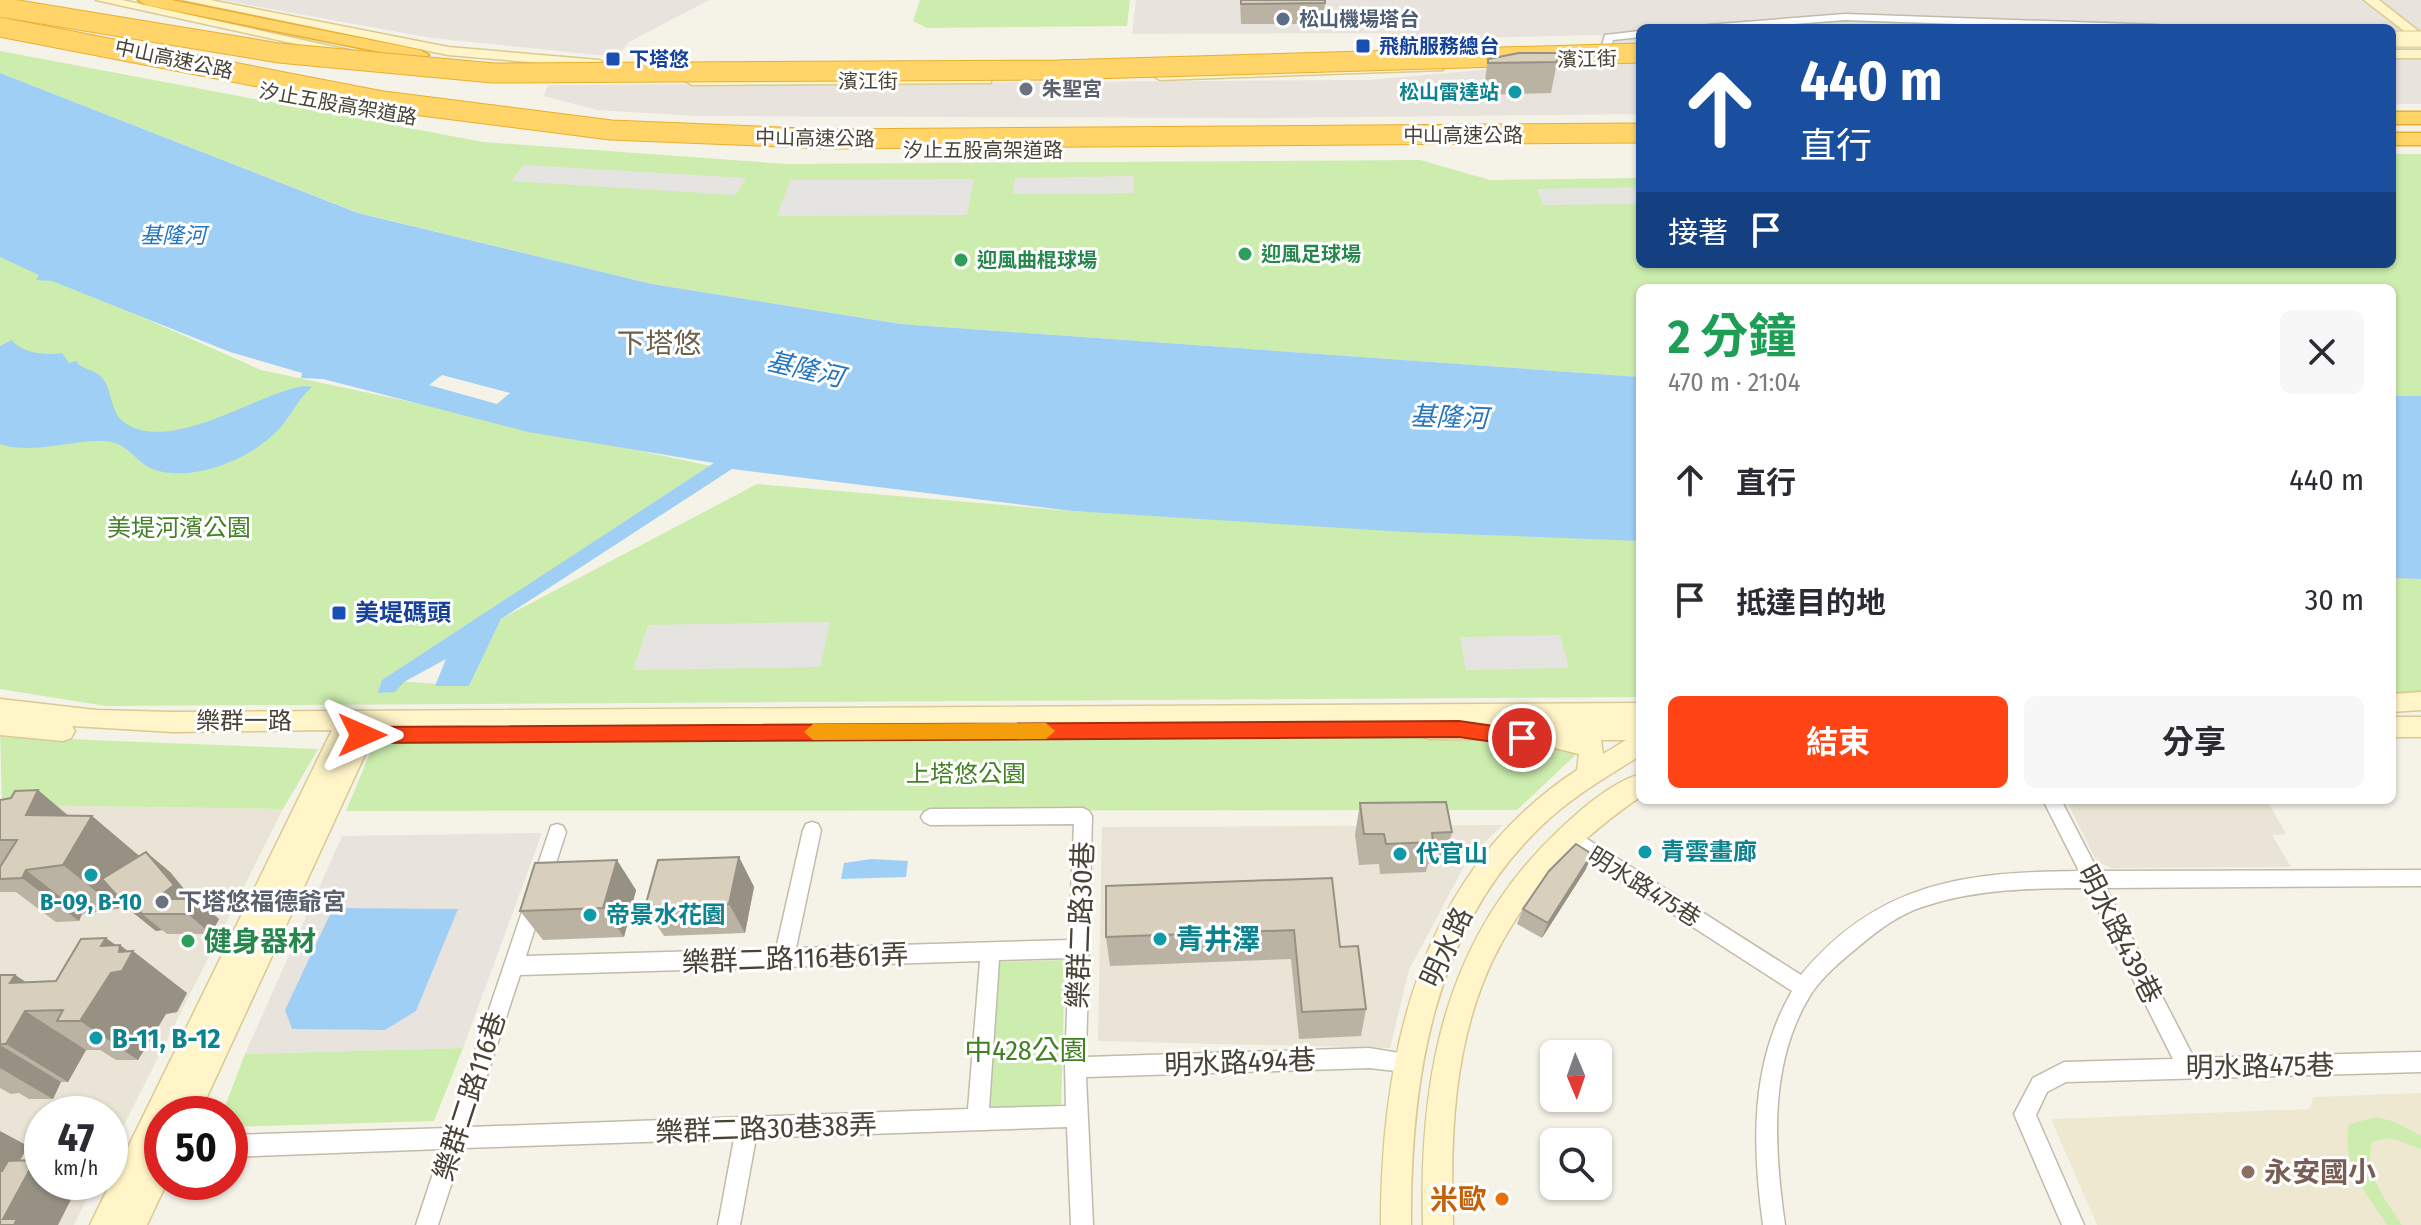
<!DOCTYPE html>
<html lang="zh-TW">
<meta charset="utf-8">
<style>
body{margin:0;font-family:"Fira Sans Condensed","Noto Sans TC",sans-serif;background:#f7f7f7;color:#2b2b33;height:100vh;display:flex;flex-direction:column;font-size:30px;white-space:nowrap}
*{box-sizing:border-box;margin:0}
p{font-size:26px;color:#7c7c81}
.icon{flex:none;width:44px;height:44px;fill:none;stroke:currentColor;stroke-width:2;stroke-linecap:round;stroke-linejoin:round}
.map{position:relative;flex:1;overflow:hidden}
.side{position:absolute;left:1636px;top:284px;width:760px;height:520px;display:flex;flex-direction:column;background:#fff;border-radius:12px;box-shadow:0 2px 6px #0004}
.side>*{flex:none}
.hud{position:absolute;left:1636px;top:24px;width:760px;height:244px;border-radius:12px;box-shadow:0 2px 6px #0004;background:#1a4fa0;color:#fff;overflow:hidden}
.needle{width:52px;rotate:178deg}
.controls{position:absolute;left:1540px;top:1040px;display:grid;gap:16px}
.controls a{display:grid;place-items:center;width:72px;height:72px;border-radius:12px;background:#fff;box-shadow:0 2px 6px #0004;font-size:40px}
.speed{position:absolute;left:24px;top:1096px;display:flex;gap:16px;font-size:40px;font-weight:700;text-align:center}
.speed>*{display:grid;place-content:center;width:104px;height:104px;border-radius:50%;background:#fff;box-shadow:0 2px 6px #0004;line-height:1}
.speed small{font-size:20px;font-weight:400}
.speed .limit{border:12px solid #d22;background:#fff;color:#111}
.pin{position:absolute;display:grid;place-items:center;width:68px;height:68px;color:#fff;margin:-34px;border:4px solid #fff;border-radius:50%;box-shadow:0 2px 8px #0007}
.me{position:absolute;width:88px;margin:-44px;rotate:90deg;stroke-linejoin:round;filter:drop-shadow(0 0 6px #0008)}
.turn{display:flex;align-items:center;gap:28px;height:168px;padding:0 32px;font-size:36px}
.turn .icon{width:104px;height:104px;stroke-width:2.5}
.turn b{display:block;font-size:56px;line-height:68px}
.then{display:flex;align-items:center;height:76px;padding:0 32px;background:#0003;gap:16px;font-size:30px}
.round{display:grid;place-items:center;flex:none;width:84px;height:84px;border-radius:12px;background:#f7f7f7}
.head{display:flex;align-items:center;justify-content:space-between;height:136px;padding:0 32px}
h1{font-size:48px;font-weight:700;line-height:60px;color:#1e9e55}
.action{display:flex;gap:16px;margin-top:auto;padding:16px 32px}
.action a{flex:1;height:92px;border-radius:12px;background:#ff4515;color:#fff;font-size:32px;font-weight:700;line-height:92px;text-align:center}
.action a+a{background:#f7f7f7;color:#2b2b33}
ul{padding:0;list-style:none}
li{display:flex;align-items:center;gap:24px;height:120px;padding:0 32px}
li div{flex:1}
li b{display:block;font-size:30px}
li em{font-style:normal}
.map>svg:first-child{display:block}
.residential{fill:#eae4d6}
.industrial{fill:#e8e3dd}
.education{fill:#efe8d1}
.green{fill:#cdedae}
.parking{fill:#e6e4e0}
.water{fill:#a0cff6}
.pier{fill:#f5f2e8}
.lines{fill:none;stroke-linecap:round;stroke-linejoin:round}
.street-casing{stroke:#c2bbaa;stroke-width:3}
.secondary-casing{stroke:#d9ca94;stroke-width:3}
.highway-casing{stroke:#eaae2d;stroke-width:3}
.street{fill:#fff;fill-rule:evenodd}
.secondary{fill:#fff5c8;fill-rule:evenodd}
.highway{fill:#ffd569;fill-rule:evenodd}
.secondary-bridge-casing{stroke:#d9ca94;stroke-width:17;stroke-linecap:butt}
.highway-bridge-casing{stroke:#eaae2d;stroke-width:21;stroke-linecap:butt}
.secondary-bridge{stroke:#fff5c8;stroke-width:15}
.highway-bridge{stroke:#ffd569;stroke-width:19}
.wall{fill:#bab2a2}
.shaded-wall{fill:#979184}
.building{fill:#d8cfbc;stroke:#979184;stroke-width:2}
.route{fill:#ff4515;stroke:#a62d0e;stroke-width:2}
.slow{fill:#f59e0b}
.service-dot{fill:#5c6f8a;stroke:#fff;stroke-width:3}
.transit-dot{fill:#1a4fb4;stroke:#fff;stroke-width:3}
.worship-dot{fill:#6b7280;stroke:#fff;stroke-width:3}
.culture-dot{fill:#0f9aa8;stroke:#fff;stroke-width:3}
.leisure-dot{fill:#2e9e5b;stroke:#fff;stroke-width:3}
.education-dot{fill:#8d6e63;stroke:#fff;stroke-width:3}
.food-dot{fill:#e8710a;stroke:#fff;stroke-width:3}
.labels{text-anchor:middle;stroke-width:6;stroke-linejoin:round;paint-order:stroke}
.far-service-label{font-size:20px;font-weight:bold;fill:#4e5e75;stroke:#fff;text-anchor:start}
.far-transit-label{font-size:20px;font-weight:bold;fill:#164399;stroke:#fff;text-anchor:start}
.far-street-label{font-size:20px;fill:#494336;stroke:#fff}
.far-worship-label{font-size:20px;font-weight:bold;fill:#5b616d;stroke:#fff;text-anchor:start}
.far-culture-label{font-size:20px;font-weight:bold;fill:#0d838f;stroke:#fff;text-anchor:end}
.far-leisure-label{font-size:20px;font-weight:bold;fill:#27864d;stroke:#fff;text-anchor:start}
.far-water-label{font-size:22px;font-style:italic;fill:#2576bf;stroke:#fff}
.park-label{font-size:24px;fill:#428124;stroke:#fff}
.transit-label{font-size:24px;font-weight:bold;fill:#164399;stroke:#fff;text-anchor:start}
.street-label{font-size:24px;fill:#494336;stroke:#fff}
.culture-label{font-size:24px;font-weight:bold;fill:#0d838f;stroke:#fff;text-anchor:start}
.worship-label{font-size:24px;font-weight:bold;fill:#5b616d;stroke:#fff;text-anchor:start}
.water-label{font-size:26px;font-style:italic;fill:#2576bf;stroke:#fff}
.quarter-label{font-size:28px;fill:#6d624c;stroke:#fff}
.near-street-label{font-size:28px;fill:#494336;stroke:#fff}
.near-culture-label{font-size:28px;font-weight:bold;fill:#0d838f;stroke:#fff;text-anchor:start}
.near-leisure-label{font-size:28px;font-weight:bold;fill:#27864d;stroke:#fff;text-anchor:start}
.near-park-label{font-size:28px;fill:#428124;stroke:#fff}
.near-education-label{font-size:28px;font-weight:bold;fill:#785e54;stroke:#fff;text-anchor:start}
.near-food-label{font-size:28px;font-weight:bold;fill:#c56008;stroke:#fff;text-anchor:end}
</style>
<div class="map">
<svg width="2421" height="1225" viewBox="0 0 2421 1225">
<rect width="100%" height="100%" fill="#f5f2e8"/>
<g class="residential">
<polygon points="2066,800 2267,800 2286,834 2272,835 2291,867 2112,868 2097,862"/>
<polygon points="0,805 283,809 110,1153 110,1114 42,1114 42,1182 95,1182 74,1225 0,1225"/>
<polygon points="1503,825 1469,857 1409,970 1390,1048 1098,1041 1102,827"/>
</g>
<g class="industrial">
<polygon points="221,0 709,0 629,42 617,57 432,38"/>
<polygon points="1136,0 2421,0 2421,104 2392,104 2392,28 1640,28 1640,114 1264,118 696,116 597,110 544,96 548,85 1369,80 1491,69 1621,65 1601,35 1433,39 1392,38 1390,33 1132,34"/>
<polygon points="542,833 463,1048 245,1054 342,836"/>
</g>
<polygon class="education" points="2421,1093 2421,1225 2097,1225 2051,1119 2309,1109 2314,1097"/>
<g class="green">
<polygon points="920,0 1130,0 1127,26 927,28 913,21"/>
<polygon points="0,51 483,142 787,164 1420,160 1490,180 1640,178 1640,264 2392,264 2392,154 2421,154 2421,398 2392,397 2392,288 1640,288 1640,377 901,324 652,284 359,213 0,73"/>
<polygon points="0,254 261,370 711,466 383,680 469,686 501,619 757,484 1072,511 1640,537 1640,697 106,706 0,689"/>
<polygon points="2392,572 2421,574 2421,693 2392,693"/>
<polygon points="0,731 41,738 318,749 283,809 2,805"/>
<polygon points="1456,737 1586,745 1517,810 346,811 373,746 388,740"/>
<polygon points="1065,960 1061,1111 983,1114 994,962"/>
<polygon points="463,1048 434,1121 230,1127 230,1114 222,1114 245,1054"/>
<path d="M2377 1117 2395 1122 2421 1136V1149L2390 1138 2372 1142C2364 1176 2385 1198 2402 1225H2387C2365 1190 2341 1167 2349 1124Z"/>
</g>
<g class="parking">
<polygon points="524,165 746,178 736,195 511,181"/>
<polygon points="1134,176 1133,193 1013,194 1015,178"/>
<polygon points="974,179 967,215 777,216 790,180"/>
<polygon points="1640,187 1640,204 1543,205 1537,189"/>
<polygon points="830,622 820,667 633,670 648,625"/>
<polygon points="1560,635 1569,668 1466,670 1460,637"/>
</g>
<g class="water">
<polygon points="0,73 358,213 652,284 901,324 1640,377 1640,541 1406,532 1072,511 732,469 501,619 469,686 435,686 446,659 404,682 395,692 378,693 382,680 714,463 528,432 323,379 301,378 302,373 230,352 52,281 36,280 39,275 0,257"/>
<path d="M12 340C21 353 48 356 62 353L69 363 76 361C82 371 96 368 104 380 113 394 110 412 125 423 175 458 282 377 312 387 296 400 290 420 274 434 247 460 193 482 155 470 135 463 128 441 103 441 70 440 32 455 0 444V346Z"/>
<polygon points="2392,396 2421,396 2421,579 2392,578"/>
<polygon points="871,859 908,861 906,877 841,879 844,863"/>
<polygon points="333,908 458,909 416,1011 385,1030 292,1029 285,1010"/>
</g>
<polygon class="pier" points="442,375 510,393 497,404 429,385"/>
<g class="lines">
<g class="street-casing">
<g id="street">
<polygon points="1845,14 2158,25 2163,28 2073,28 1845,20 1744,28 1702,28 1707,25"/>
<polygon points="1640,31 1640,37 1613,40 1611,47 1607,48 1602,45 1605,35"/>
<path d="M2043 800H2061L2098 871 2421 870V886L2106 888 2194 1058 2421 1052V1072L2066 1082 2047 1092 2036 1115 2084 1225H2062L2014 1114 2033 1078 2064 1062 2173 1059 2087 888C2031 888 1978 889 1925 906 1899 914 1878 930 1858 947 1841 961 1823 976 1811 994 1768 1063 1774 1148 1785 1225H1763C1752 1144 1750 1064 1792 991L1561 842 1558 836 1561 830 1567 828 1573 830 1801 975C1878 882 1966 872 2079 871Z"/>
<path d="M1083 808 1089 811 1092 816 1086 1057 1369 1048 1412 1055 1415 1062 1412 1069 1405 1072 1369 1068 1086 1077 1093 1225H1071L1067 1127 756 1138 740 1225H718L734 1139 463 1148 438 1225H416L441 1149 230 1157V1135L449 1128 551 826 557 824 563 826 566 832 526 956 776 949 803 830 806 824 812 822 818 824 821 830 796 948 1069 940 1074 824 930 825 924 822 921 817 924 812 930 809ZM1069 958 1065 1067 1066 1106 989 1108 999 960ZM980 961 968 1109 470 1127 520 975Z"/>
</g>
</g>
<g class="secondary-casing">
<g id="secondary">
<polygon points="96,0 122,0 371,55 364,59"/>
<polygon points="183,0 210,0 448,47 599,60 606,64 599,68 448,55"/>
<polygon points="2364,0 2379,0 2421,33 2421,44"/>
<rect x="2392" y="50" width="29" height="8"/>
<polygon points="1438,63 1445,67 1443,70 1160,80 1153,76 1160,72"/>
<polygon points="986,76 991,77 991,83 692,85 685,81 692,77"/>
<polygon points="2421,692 2421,710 2392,712 2392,694"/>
<path d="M0 699 96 710 173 712 1640 703V756C1609 775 1577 794 1550 818 1434 922 1410 1077 1411 1225H1381C1381 1050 1421 872 1577 770L1579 754 1555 748 1552 740 1429 739 1421 736 1417 729 1420 723 373 730 374 735 199 1114H162V1139L158 1147 162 1145V1182H167L147 1225H90L332 730 173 732 72 726 75 731 71 738 63 741 0 735ZM1601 740H1626L1603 754Z"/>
<rect x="2392" y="717" width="29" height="20"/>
<path d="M1640 774V797C1478 909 1446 1036 1453 1225H1423C1419 1077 1444 940 1556 833 1579 811 1609 784 1640 774Z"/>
</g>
</g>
<g class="highway-casing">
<g id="highway">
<polygon points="138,0 171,0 420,50 429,55 420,60 146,5"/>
<rect x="2392" y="112" width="29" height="12"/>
<rect x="2392" y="133" width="29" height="12"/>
</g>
</g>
<use href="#street" class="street"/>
<use href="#secondary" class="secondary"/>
<use href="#highway" class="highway"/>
<g class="secondary-bridge-casing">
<polyline id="secondary-bridge" points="2392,39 2421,39"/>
</g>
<g class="highway-bridge-casing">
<g id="highway-bridge">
<polyline points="0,7 279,53 493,73 1058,70 1640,53"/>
<polyline points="0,27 383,101 611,130 829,139 1640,133"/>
</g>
</g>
<use href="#secondary-bridge" class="secondary-bridge"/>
<use href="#highway-bridge" class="highway-bridge"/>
</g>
<g class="wall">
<polygon points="1240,0 1325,0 1324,24 1241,24"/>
<polygon points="1488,59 1557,62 1551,93 1483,95"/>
<polygon points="38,790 68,815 92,816 139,856 146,852 170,872 192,899 195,899 219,919 211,934 167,934 162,930 156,931 131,911 122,901 118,909 82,914 79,921 56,922 16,892 0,892 0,800 11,798"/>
<polygon points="1360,803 1452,832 1444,863 1428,864 1426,872 1380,874 1379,864 1359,865 1355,835"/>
<polygon points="739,857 754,887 745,933 664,936 645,907"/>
<polygon points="1586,869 1542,938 1517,924 1523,909"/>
<polygon points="1332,878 1340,947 1366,1009 1361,1036 1299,1039 1291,959 1110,966 1106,937"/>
<polygon points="636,890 624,937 543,940 520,911"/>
<polygon points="116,945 128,952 187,993 177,1012 166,1014 138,1060 116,1060 100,1050 86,1050 68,1082 61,1082 53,1099 29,1099 19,1093 11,1094 0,1088 0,975 15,975 26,982 56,981"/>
</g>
<g class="shaded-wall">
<polygon points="38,790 84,830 92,816 144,860 118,909 63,865 26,815"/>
<polygon points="146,852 170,872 194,901 195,899 219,919 211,934 188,914 156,899"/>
<polygon points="1592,854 1586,869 1542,938 1548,923"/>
<polygon points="739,857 754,887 745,933 729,904"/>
<polygon points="617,860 636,890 624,937 603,908"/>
<polygon points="26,870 82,914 79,921 22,878"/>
<polygon points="139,909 142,914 162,930 156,931 131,911"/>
<polygon points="106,938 120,948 120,945 132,954 133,951 187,993 177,1012 166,1014 138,1060 80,1021 101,946"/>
<polygon points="15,975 75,1015 10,983"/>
<polygon points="25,1011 86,1050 68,1082 6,1044"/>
<polygon points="0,1045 61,1082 53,1099 0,1068"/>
<polygon points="0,1131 28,1146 1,1195 0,1195"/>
<polygon points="35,1160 42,1164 42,1182 76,1182 79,1184 58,1225 14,1225 3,1219"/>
</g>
<g class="building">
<polygon points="1241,0 1325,0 1325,3 1241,4"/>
<polygon points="1519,53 1557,53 1557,62 1488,63 1488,59"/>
<polygon points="38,790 26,815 92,816 63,865 26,870 22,878 0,879 0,867 17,840 0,840 0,800 11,798 15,791"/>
<polygon points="1446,802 1452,832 1432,833 1433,842 1386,844 1384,834 1364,834 1360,803"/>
<polygon points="1576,844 1592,854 1548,923 1523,909 1549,871"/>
<polygon points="146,852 174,885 156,899 195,899 188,914 142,914 139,909 131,911 102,879"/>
<polygon points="739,857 729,904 645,907 658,860"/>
<polygon points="617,860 603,908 520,911 535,863"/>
<polygon points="1332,878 1340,947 1358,946 1366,1009 1302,1012 1294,930 1106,937 1106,886"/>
<polygon points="106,938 101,946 120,945 119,952 133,951 122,971 111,973 80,1021 57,1021 63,1010 25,1011 6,1044 0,1044 0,975 15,975 10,983 56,981 81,939"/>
<polygon points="35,1160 3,1219 17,1219 14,1225 0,1225 0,1171 2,1171 8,1161"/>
</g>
<polygon class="route" points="1459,721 1522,730 1532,738 1522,746 1459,737 362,743 352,735 362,727"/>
<polygon class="slow" points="1046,723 1055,731 1046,739 813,740 804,732 813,724"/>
<circle class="service-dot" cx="1283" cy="19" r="8"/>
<g class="transit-dot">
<rect x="1355" y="38" width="16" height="16" rx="4"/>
<rect x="605" y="51" width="16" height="16" rx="4"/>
<rect x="331" y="605" width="16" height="16" rx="4"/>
</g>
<g class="worship-dot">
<circle cx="1026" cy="89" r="8"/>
<circle cx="162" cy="902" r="8"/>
</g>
<g class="culture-dot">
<circle cx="1515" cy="92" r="8"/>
<circle cx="1645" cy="852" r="8"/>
<circle cx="1400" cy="854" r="8"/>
<circle cx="91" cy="875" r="8"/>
<circle cx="590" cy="915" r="8"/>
<circle cx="1160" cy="939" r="8"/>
<circle cx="96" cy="1038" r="8"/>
</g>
<g class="leisure-dot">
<circle cx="1245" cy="254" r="8"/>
<circle cx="961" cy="260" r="8"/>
<circle cx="188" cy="941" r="8"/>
</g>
<circle class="education-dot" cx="2248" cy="1172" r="8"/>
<circle class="food-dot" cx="1502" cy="1199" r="8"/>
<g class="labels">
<g class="far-service-label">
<text x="1299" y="26">松山機場塔台</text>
</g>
<g class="far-transit-label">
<text x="1379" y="53">飛航服務總台</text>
<text x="629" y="66">下塔悠</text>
</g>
<g class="far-street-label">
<text transform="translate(174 59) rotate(12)" y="7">中山高速公路</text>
<text transform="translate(1587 59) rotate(-1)" y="7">濱江街</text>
<text x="868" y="88">濱江街</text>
<text transform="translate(338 104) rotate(10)" y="7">汐止五股高架道路</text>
<text x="1463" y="142">中山高速公路</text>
<text transform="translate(815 138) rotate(1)" y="7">中山高速公路</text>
<text x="983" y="157">汐止五股高架道路</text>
</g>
<g class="far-worship-label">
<text x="1042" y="96">朱聖宮</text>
</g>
<g class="far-culture-label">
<text x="1499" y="99">松山雷達站</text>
</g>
<g class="far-leisure-label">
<text x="1261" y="261">迎風足球場</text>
<text x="977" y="267">迎風曲棍球場</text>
</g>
<g class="far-water-label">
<text x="173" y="243">基隆河</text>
</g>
<g class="park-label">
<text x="179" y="536">美堤河濱公園</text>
<text x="966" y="782">上塔悠公園</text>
</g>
<g class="transit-label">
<text x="355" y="621">美堤碼頭</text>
</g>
<g class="street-label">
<text x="244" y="729">樂群一路</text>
<text transform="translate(1644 887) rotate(32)" y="8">明水路475巷</text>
</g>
<g class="culture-label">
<text x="1661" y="860">青雲畫廊</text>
<text x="1416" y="862">代官山</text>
<text x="91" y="910" text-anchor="middle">B-09, B-10</text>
<text x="606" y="923">帝景水花園</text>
</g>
<g class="worship-label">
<text x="178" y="910">下塔悠福德爺宮</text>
</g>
<g class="water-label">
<text transform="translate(805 369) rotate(13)" y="9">基隆河</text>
<text transform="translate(1449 417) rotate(2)" y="9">基隆河</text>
</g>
<g class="quarter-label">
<text x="659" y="353">下塔悠</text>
</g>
<g class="near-street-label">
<text transform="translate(1080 925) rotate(-88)" y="10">樂群二路30巷</text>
<text transform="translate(2120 934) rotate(63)" y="10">明水路439巷</text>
<text transform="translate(1446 947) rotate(-65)" y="10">明水路</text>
<text transform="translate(795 958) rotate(-2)" y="10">樂群二路116巷61弄</text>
<text transform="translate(1240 1062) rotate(-2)" y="10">明水路494巷</text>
<text transform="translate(2260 1066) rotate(-1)" y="10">明水路475巷</text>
<text transform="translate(469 1096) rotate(-72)" y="10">樂群二路116巷</text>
<text transform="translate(766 1128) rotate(-2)" y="10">樂群二路30巷38弄</text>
</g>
<g class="near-culture-label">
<text x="1176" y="949">青井澤</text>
<text x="112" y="1048">B-11, B-12</text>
</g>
<g class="near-leisure-label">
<text x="204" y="951">健身器材</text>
</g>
<g class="near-park-label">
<text x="1026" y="1060">中428公園</text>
</g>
<g class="near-education-label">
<text x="2264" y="1182">永安國小</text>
</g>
<g class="near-food-label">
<text x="1486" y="1209">米歐</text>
</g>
</g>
</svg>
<div class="controls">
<a><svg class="needle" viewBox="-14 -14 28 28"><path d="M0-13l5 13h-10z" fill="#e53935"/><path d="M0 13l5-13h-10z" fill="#7c7c81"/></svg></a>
<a><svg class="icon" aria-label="search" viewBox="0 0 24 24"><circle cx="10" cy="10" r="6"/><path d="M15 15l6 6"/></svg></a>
</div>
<div class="speed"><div>47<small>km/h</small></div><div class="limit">50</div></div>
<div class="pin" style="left:1522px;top:738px;background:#d93025"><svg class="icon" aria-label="arrive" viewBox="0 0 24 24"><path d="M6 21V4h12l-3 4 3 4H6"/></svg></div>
<svg class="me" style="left:362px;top:735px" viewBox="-20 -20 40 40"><path d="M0-17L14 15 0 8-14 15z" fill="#ff4515" stroke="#fff" stroke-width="4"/></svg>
<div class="hud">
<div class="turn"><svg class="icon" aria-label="ahead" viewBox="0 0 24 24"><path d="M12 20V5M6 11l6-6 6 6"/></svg><div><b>440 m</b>直行</div></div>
<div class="then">接著<svg class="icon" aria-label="arrive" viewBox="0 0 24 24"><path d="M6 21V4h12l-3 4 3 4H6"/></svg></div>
</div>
<section class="side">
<div class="head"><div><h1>2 分鐘</h1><p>470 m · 21:04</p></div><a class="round"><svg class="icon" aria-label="close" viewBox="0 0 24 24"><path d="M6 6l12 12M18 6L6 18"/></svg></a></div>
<ul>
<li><svg class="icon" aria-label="ahead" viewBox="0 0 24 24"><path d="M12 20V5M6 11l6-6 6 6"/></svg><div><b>直行</b></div><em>440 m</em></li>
<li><svg class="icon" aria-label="arrive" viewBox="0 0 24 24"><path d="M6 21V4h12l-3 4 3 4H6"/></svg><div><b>抵達目的地</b></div><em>30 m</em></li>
</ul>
<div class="action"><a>結束</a><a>分享</a></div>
</section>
</div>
